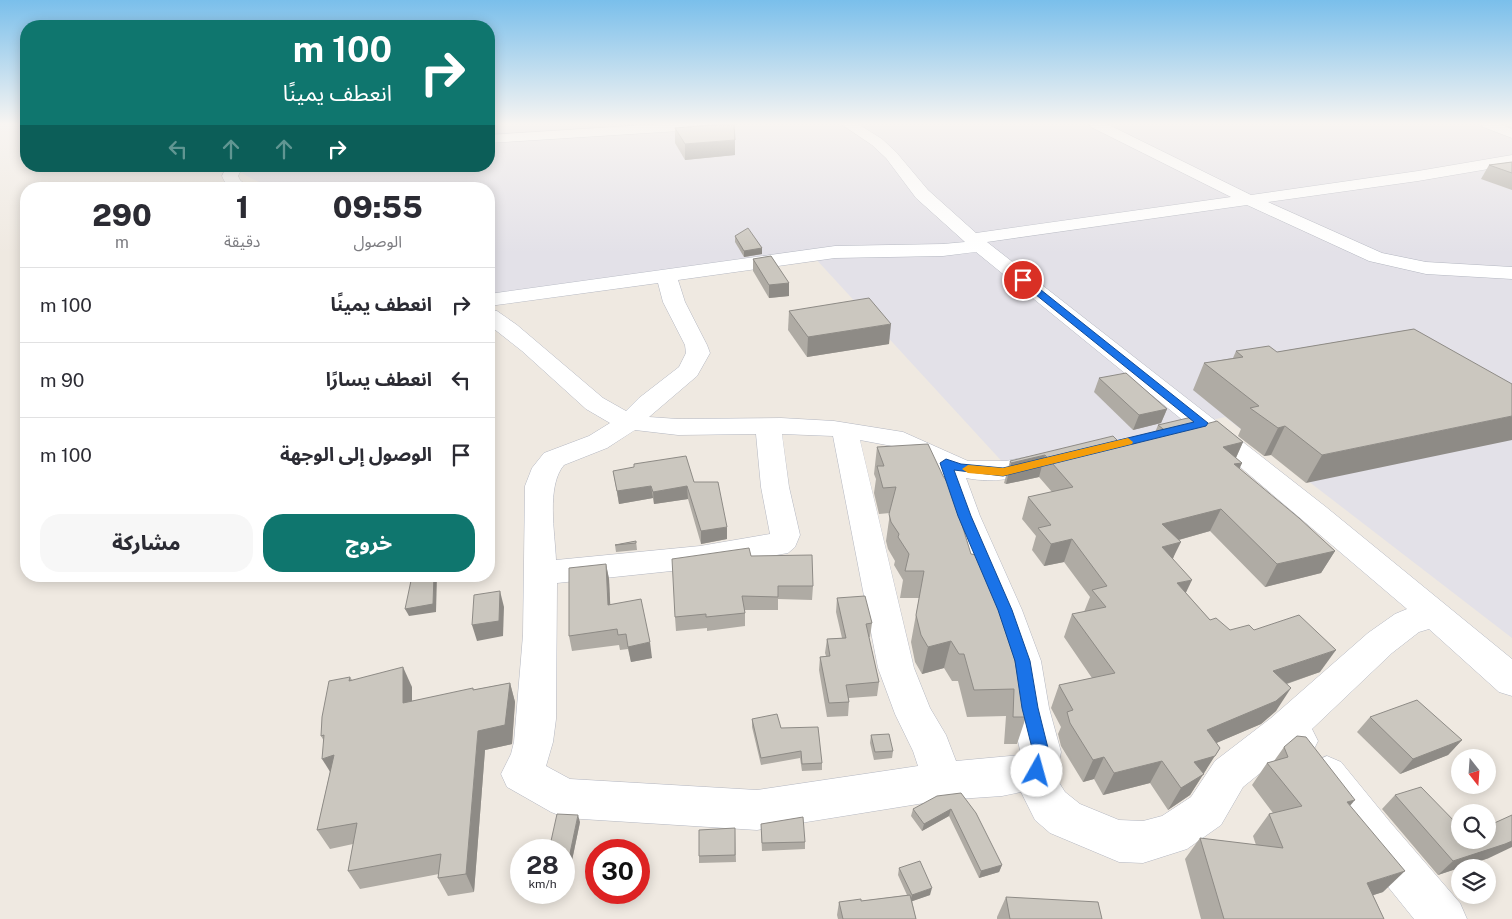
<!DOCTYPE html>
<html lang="ar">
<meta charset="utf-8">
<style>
body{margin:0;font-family:"Public Sans","Noto Sans Arabic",sans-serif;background:#f7f7f7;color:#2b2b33;direction:rtl;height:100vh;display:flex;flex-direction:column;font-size:19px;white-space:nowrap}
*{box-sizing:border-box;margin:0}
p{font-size:16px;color:#7c7c81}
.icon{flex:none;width:28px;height:28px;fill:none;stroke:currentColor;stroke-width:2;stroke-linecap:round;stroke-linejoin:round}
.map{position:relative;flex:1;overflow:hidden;direction:ltr}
.details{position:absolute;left:20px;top:182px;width:475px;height:400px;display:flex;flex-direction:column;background:#fff;border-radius:20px;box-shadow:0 2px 12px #0003;direction:rtl}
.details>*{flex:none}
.guide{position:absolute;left:20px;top:20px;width:475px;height:152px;border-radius:20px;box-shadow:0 2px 12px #0003;direction:rtl;background:#0f766e;color:#fff;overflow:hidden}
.needle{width:32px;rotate:163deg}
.buttons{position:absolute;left:1451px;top:749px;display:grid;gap:10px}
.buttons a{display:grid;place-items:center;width:45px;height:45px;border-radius:50%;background:#fff;box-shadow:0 2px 12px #0003;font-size:25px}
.speed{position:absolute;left:510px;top:839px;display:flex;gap:10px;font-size:25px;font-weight:700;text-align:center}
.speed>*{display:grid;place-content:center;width:65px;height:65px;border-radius:50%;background:#fff;box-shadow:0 2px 12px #0003;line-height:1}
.speed small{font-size:12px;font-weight:400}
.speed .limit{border:8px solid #d22;background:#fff;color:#111}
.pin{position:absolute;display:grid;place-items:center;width:42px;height:42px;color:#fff;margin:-21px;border:2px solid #fff;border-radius:50%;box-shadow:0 1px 5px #0007}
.me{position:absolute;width:55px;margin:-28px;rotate:7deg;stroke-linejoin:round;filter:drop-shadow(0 0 4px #0008)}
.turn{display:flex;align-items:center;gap:18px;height:105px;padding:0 20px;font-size:22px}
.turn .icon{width:65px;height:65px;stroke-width:2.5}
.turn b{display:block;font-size:35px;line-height:42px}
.lanes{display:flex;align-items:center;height:48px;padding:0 20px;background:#0003;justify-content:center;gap:25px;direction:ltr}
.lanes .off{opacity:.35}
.eta{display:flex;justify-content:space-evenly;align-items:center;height:85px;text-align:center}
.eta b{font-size:30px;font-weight:800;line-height:35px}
.cta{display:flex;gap:10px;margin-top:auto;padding:10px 20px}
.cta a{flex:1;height:58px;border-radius:20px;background:#0f766e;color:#fff;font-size:20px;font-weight:800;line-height:58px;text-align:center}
.cta a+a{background:#f7f7f7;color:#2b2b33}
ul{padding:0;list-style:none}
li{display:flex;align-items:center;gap:15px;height:75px;padding:0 20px;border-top:1px solid #e1e1e2}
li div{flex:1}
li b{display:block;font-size:19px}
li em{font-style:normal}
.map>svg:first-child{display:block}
.industrial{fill:#e3e1e8}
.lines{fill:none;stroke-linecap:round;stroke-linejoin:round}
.minor-casing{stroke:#b4b7c1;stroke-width:1}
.minor{fill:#fff;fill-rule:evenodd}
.wall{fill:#afaba4}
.shaded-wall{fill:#8e8b86}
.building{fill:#cbc7bf;stroke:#8e8b86}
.route{fill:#1a73e8;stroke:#114b97}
.slow{fill:#f59e0b}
</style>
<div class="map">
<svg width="1512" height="919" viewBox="0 0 1512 919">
<rect width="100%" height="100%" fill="#efe9e1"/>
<polygon class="industrial" points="489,124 1512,124 1512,638 1225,417 1007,467 814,257 495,304 489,301 489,189 272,189 228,166 489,166"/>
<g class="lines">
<g class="minor-casing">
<g id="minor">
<polygon points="660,124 734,124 727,128 489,143 489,135"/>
<path d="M841 124H858L882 139 896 152 928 190 976 233 1231 197 1091 127 1089 124H1107L1251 195 1418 171 1512 155V165L1418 181 1268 202 1382 253 1426 262 1512 267V279L1426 274 1369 261 1247 205 987 242 1326 507 1512 659V696L1499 692 1429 629 1419 632 1392 653 1312 729 1318 741 1312 753 1298 758 1285 753 1243 787 1221 825 1187 849 1143 863 1119 862 1050 833 1035 820 1021 792 1002 796 943 800 757 830 566 818 551 812 507 787 501 774 511 754 514 742 523 635 525 486 532 468 544 453 589 436 610 423 586 409 522 351 489 325V310L497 311 517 325 603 398 626 411 639 398 679 367 686 353 685 345 663 302 658 283 489 306V294L835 246 943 244 965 242 916 198 886 158 872 145ZM976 252 1239 466 1407 609 1395 614 1368 633 1271 718 1215 761 1191 797 1162 816 1143 821 1119 820 1080 804 1065 792 1058 781 1057 771 1061 752 1049 708 1041 661 1022 610 980 516 966 478C995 484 1024 477 1053 469L1057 463 1053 457 1043 454 1006 461H968L903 432 834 421 781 418 678 419 649 417 697 376 710 353 707 345 685 302 678 280 835 258 943 256ZM635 430 678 435 756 434 761 487 770 534 700 546 556 560C555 533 546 486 564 465L607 448ZM782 434 833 436 878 668 895 714 913 751 918 766 757 790 570 779 546 766 553 742 556 719 557 583 700 568 788 553 795 547 800 535 789 487ZM860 440 892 446 934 468 950 516 988 610 1005 661 1011 708 1021 755 956 761 946 735 930 708 914 668Z"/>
<polygon points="1481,124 1500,124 1512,129 1512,138 1483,127"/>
<path d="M227 166H243L238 176 240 180 250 189C236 189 228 191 222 176Z"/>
<polygon points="1327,756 1341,762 1390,822 1460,903 1467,919 1414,919 1360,852 1313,788 1307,775 1313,762"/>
</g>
</g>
<use href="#minor" class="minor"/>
</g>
<g class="wall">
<polygon points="675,128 735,155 685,160 675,143"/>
<polygon points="1512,162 1512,190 1481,179 1489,165"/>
<polygon points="735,236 762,248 762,254 744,257 735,242"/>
<polygon points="753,259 789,283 789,296 769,298 753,271"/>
<polygon points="789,311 889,344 807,357 788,330"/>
<polygon points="1414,329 1306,483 1271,455 1264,456 1238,436 1241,429 1193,390 1204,363 1233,358 1236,351 1277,352"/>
<polygon points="1099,378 1167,409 1161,423 1133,430 1094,392"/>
<polygon points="1158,425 1202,425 1243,442 1236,458 1242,463 1239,469 1335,551 1321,573 1265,587 1210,531 1179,540 1173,559 1186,593 1210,620 1230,630 1254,630 1320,672 1287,684 1276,711 1261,724 1216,743 1206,770 1190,795 1168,810 1150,783 1103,795 1094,779 1083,782 1061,746 1058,734 1061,727 1051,708 1059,685 1092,678 1064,637 1072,614 1084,612 1090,597 1064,562 1044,566 1032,550 1036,536 1022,519 1028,497 1052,492 1039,477 1006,484 1004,483 1010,461 1120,443 1154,435"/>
<polygon points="877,447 971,554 989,577 1026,717 1017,744 1004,744 1006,716 967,717 958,681 952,681 944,668 922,674 915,662 911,642 919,598 900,598 903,580 894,565 895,561 888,549 886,541 890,513 879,514 874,493 876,479 874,474"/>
<polygon points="613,471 694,482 727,539 701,544 688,499 654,504 653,498 619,504"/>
<polygon points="636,541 637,550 616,552 615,545"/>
<polygon points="751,556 813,586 812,600 778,599 778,610 745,610 745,626 707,631 707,628 676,631 675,617"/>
<polygon points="606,564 609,579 610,604 652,658 631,662 628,649 620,650 619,645 572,651 569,636"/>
<polygon points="837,598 872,623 870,637 869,637 879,682 877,696 849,698 849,702 848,716 827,717 819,670 820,657 826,656 825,653 827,639 842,638 836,612"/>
<polygon points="350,677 352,680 412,687 412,701 510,683 515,702 512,744 485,750 474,892 448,896 438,878 439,874 360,889 348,871 353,844 330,849 317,830 330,772 324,741 321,736"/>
<polygon points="1370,717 1462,740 1448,755 1400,774 1357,732"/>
<polygon points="752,719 781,728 822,763 822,770 802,771 800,758 761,765 752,727"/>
<polygon points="871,735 893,751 892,758 874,760 870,743"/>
<polygon points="1284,747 1350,806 1383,892 1373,895 1384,919 1201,919 1185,859 1200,838 1256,845 1253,836 1269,814 1273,813 1252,785 1267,763 1274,761"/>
<polygon points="961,793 1002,865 999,872 979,878 949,816 922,831 911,816 913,809"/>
<polygon points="1395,795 1460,840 1490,825 1489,858 1438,875 1382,809"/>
<polygon points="580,822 570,870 564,870 564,850"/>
<polygon points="735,828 736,862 699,863 699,856"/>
<polygon points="761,831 805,842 805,849 762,851"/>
<polygon points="899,868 930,895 912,901 916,919 838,919 837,915 839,902 861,901 907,895 898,875"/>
<polygon points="1006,897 1102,919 997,919 997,917"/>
</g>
<g class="shaded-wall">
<polygon points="735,140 735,155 685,160 685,144"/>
<polygon points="762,248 762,254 744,257 744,251"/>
<polygon points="789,283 789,296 769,298 769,285"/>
<polygon points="891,324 889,344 807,357 808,337"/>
<polygon points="1167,409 1161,423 1133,430 1139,415"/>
<polygon points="1512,416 1512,440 1306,483 1322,455"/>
<polygon points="1285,426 1271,455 1264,456 1278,428"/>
<polygon points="1243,442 1233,464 1223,447"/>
<polygon points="1045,455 1039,477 1006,484 1011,463"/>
<polygon points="1242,463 1232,484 1234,464"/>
<polygon points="651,486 653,498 619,504 617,491"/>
<polygon points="687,486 688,499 654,504 653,492"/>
<polygon points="1221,509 1210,531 1153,547 1162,524"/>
<polygon points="727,527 727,539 701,544 701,531"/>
<polygon points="1072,539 1064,562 1044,566 1051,544"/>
<polygon points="1181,542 1170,564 1162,547"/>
<polygon points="1335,551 1321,573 1265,587 1277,564"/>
<polygon points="606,564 609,579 611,620 608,605"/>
<polygon points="434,576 437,576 436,612 409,616 405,609"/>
<polygon points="1192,580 1181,603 1177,583"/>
<polygon points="500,591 504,607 503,636 477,641 472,625"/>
<polygon points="951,641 944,668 922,674 928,647"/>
<polygon points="650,642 652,658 631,662 628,647"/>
<polygon points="1336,650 1320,672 1259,693 1273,671"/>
<polygon points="403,667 412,687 412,723 403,703"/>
<polygon points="510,683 515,702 512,744 485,750 474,892 466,874 478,731"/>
<polygon points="1291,688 1276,711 1261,724 1193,753 1207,730"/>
<polygon points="1462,740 1448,755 1400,774 1413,759"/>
<polygon points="1220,748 1190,795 1168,810 1181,788 1194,762"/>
<polygon points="334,755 334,778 322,759"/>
<polygon points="1104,757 1094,779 1083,782 1093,760"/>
<polygon points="1162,761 1150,783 1103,795 1114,773"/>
<polygon points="1355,800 1336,822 1347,802"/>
<polygon points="951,809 949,816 922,831 924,824"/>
<polygon points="578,815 580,822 570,870 568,863"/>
<polygon points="1512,841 1512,847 1489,858 1438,875 1453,861"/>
<polygon points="1002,865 999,872 979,878 981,871"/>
<polygon points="1405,871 1383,892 1346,904 1367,883"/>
<polygon points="932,888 930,895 910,902 912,895"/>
</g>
<g class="building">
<polygon points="724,124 734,124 735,140 685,144 675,128"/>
<polygon points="1512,162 1512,173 1489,165"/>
<polygon points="748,228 762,248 744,251 735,236"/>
<polygon points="771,256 789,283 769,285 753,259"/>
<polygon points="869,298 891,324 808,337 789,311"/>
<polygon points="1414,329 1512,384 1512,416 1322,455 1285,426 1278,428 1250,408 1259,406 1204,363 1243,357 1236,351 1269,346 1277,352"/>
<polygon points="1126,373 1167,409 1139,415 1099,378"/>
<polygon points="1192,417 1202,425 1217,421 1243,442 1223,447 1242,463 1234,464 1299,518 1335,551 1277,564 1221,509 1162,524 1181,542 1162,547 1192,580 1177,583 1210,620 1216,618 1230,630 1249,625 1254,630 1299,615 1336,650 1273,671 1291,688 1276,701 1207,730 1220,748 1215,756 1194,762 1204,774 1181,788 1162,761 1114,773 1104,757 1093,760 1070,723 1067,712 1073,710 1059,685 1115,673 1072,614 1106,607 1092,590 1107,586 1072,539 1051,544 1038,528 1051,525 1028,497 1073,487 1045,455 1011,463 1010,461 1113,436 1120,443 1167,432 1158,425"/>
<polygon points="928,444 943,476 950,486 971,554 982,556 989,574 988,575 1014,656 1026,717 1013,717 1014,689 974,690 964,654 959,654 951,641 928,647 921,635 916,615 924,571 905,571 909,554 898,537 899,534 891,522 889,514 896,487 883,488 877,466 884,466 877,447"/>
<polygon points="686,456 694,482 718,482 727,527 701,531 687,486 653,492 651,486 617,491 613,471 634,467 634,464"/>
<polygon points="636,541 636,543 615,545"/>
<polygon points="749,548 751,556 812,555 813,586 778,586 778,597 742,596 745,613 706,617 706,614 675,617 672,559"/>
<polygon points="606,564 608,605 641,599 650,642 628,647 626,634 618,635 617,629 569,636 569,568"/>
<polygon points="412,576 434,576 433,604 405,609"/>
<polygon points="500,591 499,621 472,625 474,595"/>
<polygon points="865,596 872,623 866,624 879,682 846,685 849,702 829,703 820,657 830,656 827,639 846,638 837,598"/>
<polygon points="403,667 403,703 473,688 473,690 510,683 505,725 478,731 466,874 438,878 441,854 348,871 357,823 317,830 334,755 322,759 324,735 321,736 322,717 329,681 350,677 349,681"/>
<polygon points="1417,700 1462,740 1413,759 1370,717"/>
<polygon points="777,714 781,728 818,727 822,763 802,764 801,751 761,758 752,719"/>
<polygon points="889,734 893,751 875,752 871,735"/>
<polygon points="1297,736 1306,737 1355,800 1347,802 1405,871 1367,883 1384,919 1224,919 1200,838 1283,848 1269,814 1302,806 1267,763 1288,757 1284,747"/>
<polygon points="1421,787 1460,827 1460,840 1488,840 1488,823 1490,825 1512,815 1512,841 1505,844 1453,861 1395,795"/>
<polygon points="961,793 976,813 1002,865 981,871 951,809 924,824 913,809 937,796"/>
<polygon points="557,814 578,815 568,863 564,863 564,850 549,850"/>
<polygon points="803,817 805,842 762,843 761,824"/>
<polygon points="735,828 735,855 699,856 699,830"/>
<polygon points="920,861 932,888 912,895 899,868"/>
<polygon points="910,895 916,919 843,919 839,902 861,899 861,901"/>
<polygon points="1006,897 1098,902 1102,919 1010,919"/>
</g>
<linearGradient id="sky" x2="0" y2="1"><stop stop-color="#7abfeb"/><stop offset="0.49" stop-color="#f8f5f2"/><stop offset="1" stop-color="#f8f5f2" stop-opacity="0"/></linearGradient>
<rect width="1512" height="253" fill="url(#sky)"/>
<polygon class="route" points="1020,278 1026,278 1208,423 1206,426 1003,476 954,470 971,516 1012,610 1030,661 1038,708 1049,752 1043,777 1037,779 1031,777 1029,771 1033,752 1022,708 1015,661 998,610 958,516 940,463 946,459 961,464 1003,468 1194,422 1020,282"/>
<polygon class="slow" points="1128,438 1133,442 1132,444 1003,476 968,473 962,469 968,465 1003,468"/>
</svg>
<div class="buttons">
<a><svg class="needle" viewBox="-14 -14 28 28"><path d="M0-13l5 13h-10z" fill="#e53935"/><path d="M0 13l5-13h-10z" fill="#7c7c81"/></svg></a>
<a><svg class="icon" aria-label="search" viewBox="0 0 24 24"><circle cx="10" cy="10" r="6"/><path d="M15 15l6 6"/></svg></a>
<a><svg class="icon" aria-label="layers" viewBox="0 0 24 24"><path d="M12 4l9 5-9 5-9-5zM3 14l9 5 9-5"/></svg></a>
</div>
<div class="speed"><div>28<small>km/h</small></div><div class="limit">30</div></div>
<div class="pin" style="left:1023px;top:280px;background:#d93025"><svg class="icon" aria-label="arrive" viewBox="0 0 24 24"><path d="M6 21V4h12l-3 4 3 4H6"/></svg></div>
<svg class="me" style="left:1037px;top:771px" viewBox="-20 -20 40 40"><circle r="19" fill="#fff"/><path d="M0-13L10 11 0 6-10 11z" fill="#1a73e8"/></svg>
<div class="guide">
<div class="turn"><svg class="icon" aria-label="right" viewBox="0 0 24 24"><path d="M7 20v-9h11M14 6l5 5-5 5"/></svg><div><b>100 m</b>انعطف يمينًا</div></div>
<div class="lanes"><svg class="icon off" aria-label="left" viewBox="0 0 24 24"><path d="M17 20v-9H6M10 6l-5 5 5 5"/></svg><svg class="icon off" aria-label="ahead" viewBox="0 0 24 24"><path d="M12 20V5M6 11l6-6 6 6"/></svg><svg class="icon off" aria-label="ahead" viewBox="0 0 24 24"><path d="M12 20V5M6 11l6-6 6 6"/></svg><svg class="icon" aria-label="right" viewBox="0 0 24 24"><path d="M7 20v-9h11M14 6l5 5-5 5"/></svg></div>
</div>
<section class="details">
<div class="eta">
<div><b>09:55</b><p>الوصول</p></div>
<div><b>1</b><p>دقيقة</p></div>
<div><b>290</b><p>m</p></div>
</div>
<ul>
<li><svg class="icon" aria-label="right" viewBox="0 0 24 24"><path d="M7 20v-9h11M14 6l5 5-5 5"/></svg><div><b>انعطف يمينًا</b></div><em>100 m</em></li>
<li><svg class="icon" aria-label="left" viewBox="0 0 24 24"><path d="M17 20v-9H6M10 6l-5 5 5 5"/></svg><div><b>انعطف يسارًا</b></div><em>90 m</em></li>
<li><svg class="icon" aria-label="arrive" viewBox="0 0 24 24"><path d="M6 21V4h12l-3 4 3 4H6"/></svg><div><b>الوصول إلى الوجهة</b></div><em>100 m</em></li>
</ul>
<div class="cta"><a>خروج</a><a>مشاركة</a></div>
</section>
</div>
